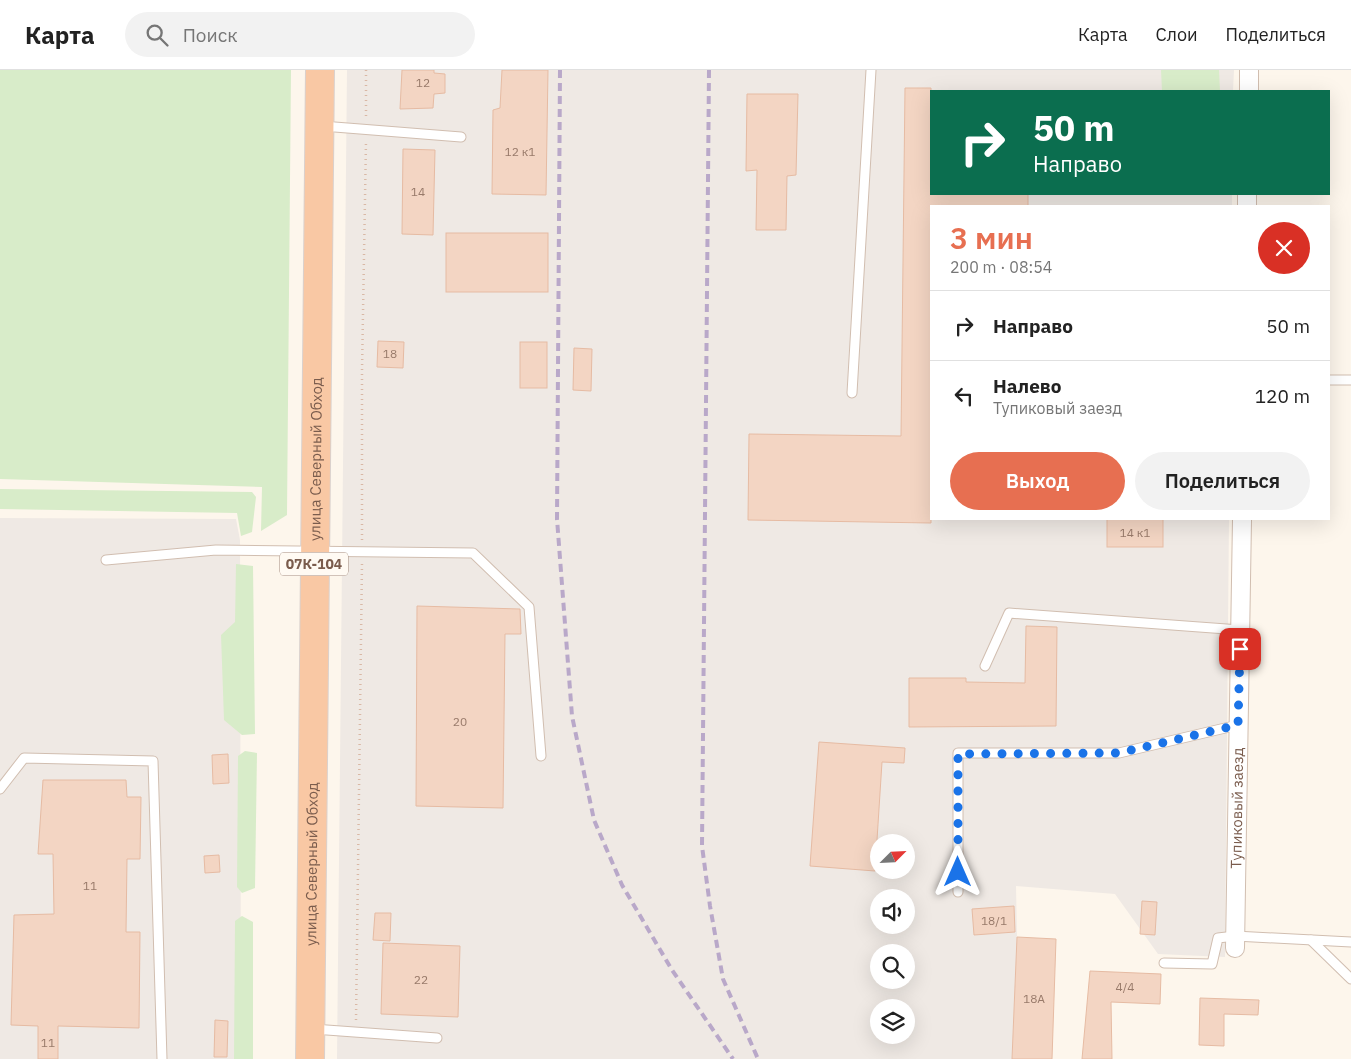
<!DOCTYPE html>
<html lang="ru">
<meta charset="utf-8">
<style>
body{margin:0;font-family:"IBM Plex Sans",sans-serif;background:#f2f2f2;color:#222;height:100vh;display:flex;flex-direction:column;font-size:19px;white-space:nowrap}
*{box-sizing:border-box;margin:0}
p{font-size:16px;color:#767676}
.icon{flex:none;width:28px;height:28px;fill:none;stroke:currentColor;stroke-width:2;stroke-linecap:round;stroke-linejoin:round}
.map{position:relative;flex:1;overflow:hidden}
.details{position:absolute;left:930px;top:135px;width:400px;height:315px;display:flex;flex-direction:column;background:#fff;border-radius:0px;box-shadow:0 5px 20px #0002}
.details>*{flex:none}
.banner{position:absolute;left:930px;top:20px;width:400px;height:105px;border-radius:0px;box-shadow:0 5px 20px #0002;background:#0b6e4f;color:#fff;overflow:hidden}
.needle{width:32px;rotate:66deg}
.controls{position:absolute;left:870px;top:764px;display:grid;gap:10px}
.controls a{display:grid;place-items:center;width:45px;height:45px;border-radius:50%;background:#fff;box-shadow:0 5px 20px #0002;font-size:25px}
.pin{position:absolute;display:grid;place-items:center;width:42px;height:42px;color:#fff;margin:-21px;border-radius:10px;box-shadow:0 2px 8px #0006}
.me{position:absolute;width:55px;margin:-28px;rotate:0deg;stroke-linejoin:round;filter:drop-shadow(0 0 4px #0008)}
.turn{display:flex;align-items:center;gap:18px;height:105px;padding:0 20px;font-size:22px}
.turn .icon{width:65px;height:65px;stroke-width:2.5}
.turn b{display:block;font-size:35px;line-height:42px}
.round{display:grid;place-items:center;flex:none;width:52px;height:52px;border-radius:26px;background:#f2f2f2}
.headline{display:flex;align-items:center;justify-content:space-between;height:85px;padding:0 20px}
h1{font-size:30px;font-weight:600;line-height:38px;color:#e76f51}
.cta{display:flex;gap:10px;margin-top:auto;padding:10px 20px}
.cta a{flex:1;height:58px;border-radius:30px;background:#e76f51;color:#fff;font-size:20px;font-weight:600;line-height:58px;text-align:center}
.cta a+a{background:#f2f2f2;color:#222}
ul{padding:0;list-style:none}
li{display:flex;align-items:center;gap:15px;height:70px;padding:0 20px;border-top:1px solid #e0e0e0}
li div{flex:1}
li b{display:block;font-size:19px}
li em{font-style:normal}
header{display:flex;align-items:center;gap:30px;box-sizing:border-box;height:70px;padding:0 25px;background:#fff;border-bottom:1px solid #e0e0e0}
header strong{font-size:24px}
nav{display:flex;gap:28px;margin-inline-start:auto;font-size:18px}
.search{width:350px;height:45px;background:#f2f2f2;display:flex;align-items:center;gap:12px;box-sizing:border-box;padding:0 18px;border-radius:28px;color:#767676;font-size:19px}
.map>svg:first-child{display:block}
.industrial{fill:#efe9e4;fill-rule:evenodd}
.green{fill:#d8ecc9}
.building{fill:#f3d5c3;stroke:#e6bba3}
.lines{fill:none;stroke-linecap:round;stroke-linejoin:round}
.service-casing{stroke:#d1beb0;stroke-width:11}
.minor-casing{stroke:#d1beb0;stroke-width:20}
.trunk-casing{stroke:#dad1cd;stroke-width:30}
.path{stroke:#d9b8a5;stroke-width:2.5;stroke-dasharray:1 4;stroke-linecap:butt}
.service{stroke:#fff;stroke-width:9}
.minor{stroke:#fff;stroke-width:18}
.trunk{stroke:#f9c8a4;stroke-width:28}
.rail{stroke:#b9a8c9;stroke-width:4;stroke-dasharray:8 5;stroke-linecap:butt}
.route{stroke:#1a73e8;stroke-width:9;stroke-dasharray:0 16.2}
.labels{text-anchor:middle;stroke-width:4;stroke-linejoin:round;paint-order:stroke}
.number-label{font-size:12px;fill:#987a6a}
.shield{fill:#fffaf3;stroke:#a28b7f;stroke-width:1}
.shield-label{font-size:14px;font-weight:bold;fill:#7a5c4d}
.street-label{font-size:15px;fill:#7a5c4d;stroke:#fffaf3}
</style>
<header>
<strong>Карта</strong>
<div class="search"><svg class="icon" aria-label="search" viewBox="0 0 24 24"><circle cx="10" cy="10" r="6"/><path d="M15 15l6 6"/></svg>Поиск</div>
<nav><a>Карта</a><a>Слои</a><a>Поделиться</a></nav>
</header>
<div class="map">
<svg width="1351" height="989" viewBox="0 0 1351 989">
<rect width="100%" height="100%" fill="#fdf6ec"/>
<g class="industrial">
<path d="M347 0H1234L1233 21H931V124H1232V136H931V449H1229L1225 887 1158 884 1115 824 1016 816 1017 867 1012 989H337ZM879 772H906V800H879ZM879 828H906V855H879ZM879 882H906V910H879ZM879 938H906V965H879Z"/>
<polygon points="0,448 236,449 240,470 241,989 0,989"/>
</g>
<g class="green">
<polygon points="0,0 291,0 287,445 261,461 262,417 0,409"/>
<polygon points="1161,0 1219,0 1220,21 1162,21"/>
<polygon points="0,419 252,422 256,427 252,462 241,466 237,443 0,439"/>
<polygon points="236,494 253,496 255,664 242,665 224,650 221,565 235,552"/>
<polygon points="245,681 257,683 255,818 242,823 237,817 238,686"/>
<polygon points="242,846 253,852 253,989 234,989 235,851"/>
</g>
<g class="building">
<polygon points="402,0 434,0 434,3 445,4 445,23 434,24 433,38 400,39"/>
<polygon points="502,0 548,0 546,125 492,124 493,40 500,38"/>
<polygon points="905,18 931,18 931,124 1028,124 1028,136 931,136 931,453 748,450 749,364 901,366"/>
<polygon points="747,24 798,24 796,105 787,106 786,160 756,160 757,100 746,101"/>
<polygon points="403,79 435,80 433,165 402,164"/>
<rect x="446" y="163" width="102" height="59"/>
<polygon points="378,271 404,272 403,298 377,297"/>
<rect x="520" y="272" width="27" height="46"/>
<polygon points="574,278 592,279 591,321 573,320"/>
<rect x="1107" y="449" width="56" height="28"/>
<polygon points="417,536 520,539 521,564 505,564 503,738 416,736"/>
<polygon points="1026,556 1057,557 1056,656 909,657 909,608 966,608 966,612 1025,613"/>
<polygon points="819,672 905,678 904,693 882,692 875,801 810,796"/>
<polygon points="228,684 229,713 213,714 212,685"/>
<polygon points="43,710 126,710 127,727 141,727 140,789 127,789 126,862 140,862 139,958 58,956 58,989 38,989 38,956 11,955 14,845 54,844 53,784 38,784"/>
<polygon points="219,785 220,802 205,803 204,786"/>
<polygon points="1142,831 1157,832 1155,865 1140,864"/>
<polygon points="1014,836 1015,862 974,865 972,839"/>
<polygon points="375,843 391,843 390,871 373,870"/>
<polygon points="1017,867 1056,869 1052,989 1012,989"/>
<polygon points="383,873 460,876 458,947 381,944"/>
<polygon points="1090,901 1161,904 1160,934 1111,932 1112,989 1082,989"/>
<polygon points="1200,928 1259,930 1258,945 1224,944 1224,976 1199,975"/>
<polygon points="215,950 228,951 227,987 214,987"/>
</g>
<g class="lines">
<g class="service-casing">
<g id="service">
<polyline points="322,56 461,67"/>
<polyline points="1329,310 1351,310"/>
<polyline points="852,323 871,0"/>
<polyline points="106,490 216,480 473,483 529,537 541,686"/>
<polyline points="985,596 1009,543 1240,560"/>
<polyline points="0,719 24,688 153,691 162,989"/>
<polyline points="958,822 958,683 1119,683 1238,655"/>
<polyline points="1311,870 1351,909"/>
<polyline points="1164,893 1212,894 1218,868 1235,866 1351,872"/>
<polyline points="313,959 437,968"/>
</g>
</g>
<g class="minor-casing">
<g id="minor">
<polyline points="1249,21 1249,0"/>
<polyline points="1247,136 1247,124"/>
<path id="s1" d="M1235 878 1242 449"/>
</g>
</g>
<g class="trunk-casing">
<g id="trunk">
<path id="s2" d="M310 989 320 0"/>
</g>
</g>
<g class="path">
<polyline points="366,0 366,48"/>
<polyline points="362,470 362,301 366,71"/>
<polyline points="356,950 362,493"/>
</g>
<use href="#service" class="service"/>
<use href="#minor" class="minor"/>
<use href="#trunk" class="trunk"/>
<g class="rail">
<polyline points="560,0 557,449 572,646 594,750 622,815 672,900 733,989"/>
<polyline points="709,0 702,776 710,836 723,909 758,989"/>
</g>
</g>
<g class="lines">
<polyline class="route" points="958,802 958,684 1119,683 1238,655 1240,579"/>
</g>
<g class="labels">
<g class="number-label">
<text x="423" y="17">12</text>
<text x="520" y="86">12 к1</text>
<text x="418" y="126">14</text>
<text x="390" y="288">18</text>
<text x="1135" y="467">14 к1</text>
<text x="460" y="656">20</text>
<text x="90" y="820">11</text>
<text x="994" y="855">18/1</text>
<text x="421" y="914">22</text>
<text x="1125" y="921">4/4</text>
<text x="1034" y="933">18А</text>
<text x="48" y="977">11</text>
</g>
<rect class="shield" x="280" y="482.5" width="68" height="23" rx="4"/>
<g class="shield-label">
<text x="314" y="499">07К-104</text>
</g>
<g class="street-label">
<text dy="5" stroke="none"><textPath href="#s2" startOffset="600">улица Северный Обход</textPath></text>
<text dy="5" stroke="none"><textPath href="#s1" startOffset="140">Тупиковый заезд</textPath></text>
<text dy="5" stroke="none"><textPath href="#s2" startOffset="195">улица Северный Обход</textPath></text>
</g>
</g>
</svg>
<div class="controls">
<a><svg class="needle" viewBox="-14 -14 28 28"><path d="M0-13l5 13h-10z" fill="#e53935"/><path d="M0 13l5-13h-10z" fill="#767676"/></svg></a>
<a><svg class="icon" aria-label="sound" viewBox="0 0 24 24"><path d="M4 9h4l5-4v14l-5-4H4zM17 9q2 3 0 6"/></svg></a>
<a><svg class="icon" aria-label="search" viewBox="0 0 24 24"><circle cx="10" cy="10" r="6"/><path d="M15 15l6 6"/></svg></a>
<a><svg class="icon" aria-label="layers" viewBox="0 0 24 24"><path d="M12 4l9 5-9 5-9-5zM3 14l9 5 9-5"/></svg></a>
</div>
<div class="pin" style="left:1240px;top:579px;background:#d93025"><svg class="icon" aria-label="arrive" viewBox="0 0 24 24"><path d="M6 21V4h12l-3 4 3 4H6"/></svg></div>
<svg class="me" style="left:958px;top:802px" viewBox="-20 -20 40 40"><path d="M0-17L14 15 0 8-14 15z" fill="#1a73e8" stroke="#fff" stroke-width="4"/></svg>
<div class="banner">
<div class="turn"><svg class="icon" aria-label="right" viewBox="0 0 24 24"><path d="M7 20v-9h11M14 6l5 5-5 5"/></svg><div><b>50 m</b>Направо</div></div>
</div>
<section class="details">
<div class="headline"><div><h1>3 мин</h1><p>200 m · 08:54</p></div><a class="round" style="background:#d93025;color:#fff"><svg class="icon" aria-label="close" viewBox="0 0 24 24"><path d="M6 6l12 12M18 6L6 18"/></svg></a></div>
<ul>
<li><svg class="icon" aria-label="right" viewBox="0 0 24 24"><path d="M7 20v-9h11M14 6l5 5-5 5"/></svg><div><b>Направо</b></div><em>50 m</em></li>
<li><svg class="icon" aria-label="left" viewBox="0 0 24 24"><path d="M17 20v-9H6M10 6l-5 5 5 5"/></svg><div><b>Налево</b><p>Тупиковый заезд</p></div><em>120 m</em></li>
</ul>
<div class="cta"><a>Выход</a><a>Поделиться</a></div>
</section>
</div>
